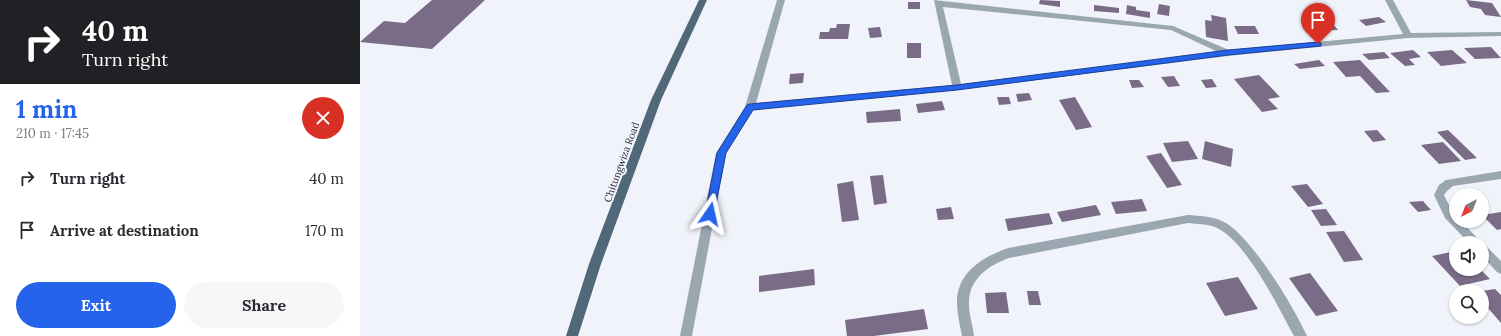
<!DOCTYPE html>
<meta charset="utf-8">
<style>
body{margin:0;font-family:Lora,serif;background:#f7f7f7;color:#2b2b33;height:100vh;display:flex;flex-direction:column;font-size:15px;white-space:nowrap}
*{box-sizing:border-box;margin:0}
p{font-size:13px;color:#7c7c81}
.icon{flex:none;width:22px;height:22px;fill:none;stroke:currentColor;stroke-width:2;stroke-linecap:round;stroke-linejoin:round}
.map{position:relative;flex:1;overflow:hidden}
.side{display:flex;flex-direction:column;background:#fff;width:360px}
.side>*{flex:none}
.banner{background:#202124;color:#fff;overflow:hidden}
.needle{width:26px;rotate:222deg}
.fabs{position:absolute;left:1089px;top:188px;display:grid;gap:8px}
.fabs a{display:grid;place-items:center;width:40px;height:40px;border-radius:50%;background:#fff;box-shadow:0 1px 3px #0004;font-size:20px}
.pin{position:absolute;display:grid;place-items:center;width:34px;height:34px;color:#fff;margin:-41px -17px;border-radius:50% 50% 50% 0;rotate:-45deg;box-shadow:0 0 4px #0007}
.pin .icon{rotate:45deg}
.me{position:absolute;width:44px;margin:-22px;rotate:11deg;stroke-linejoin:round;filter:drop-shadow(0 0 3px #0008)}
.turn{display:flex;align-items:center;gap:14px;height:84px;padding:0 16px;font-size:18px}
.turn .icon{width:52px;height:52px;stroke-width:2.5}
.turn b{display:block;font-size:28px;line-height:34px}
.round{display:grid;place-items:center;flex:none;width:42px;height:42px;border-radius:21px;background:#f7f7f7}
.headline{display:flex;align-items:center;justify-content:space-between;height:68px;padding:0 16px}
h1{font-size:24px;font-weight:700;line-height:30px;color:#2563eb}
.cta{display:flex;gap:8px;margin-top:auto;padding:8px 16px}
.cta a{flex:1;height:46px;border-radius:24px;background:#2563eb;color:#fff;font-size:16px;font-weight:700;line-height:46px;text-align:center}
.cta a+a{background:#f7f7f7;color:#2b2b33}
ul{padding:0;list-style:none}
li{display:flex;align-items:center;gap:12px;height:52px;padding:0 16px}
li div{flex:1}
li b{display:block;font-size:15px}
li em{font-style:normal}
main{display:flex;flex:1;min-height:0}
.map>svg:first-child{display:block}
.building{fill:#7a6b87}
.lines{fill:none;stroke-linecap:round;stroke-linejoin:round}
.minor{fill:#9aa7b1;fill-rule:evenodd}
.major{fill:#506879;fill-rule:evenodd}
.route{fill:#2563eb;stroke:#184099}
.labels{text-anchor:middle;stroke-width:4;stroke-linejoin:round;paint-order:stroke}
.street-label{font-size:10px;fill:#262935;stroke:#f1f3fa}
</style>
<main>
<section class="side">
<div class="banner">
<div class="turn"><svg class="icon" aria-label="right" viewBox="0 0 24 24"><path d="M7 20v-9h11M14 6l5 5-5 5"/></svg><div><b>40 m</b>Turn right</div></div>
</div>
<div class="headline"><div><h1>1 min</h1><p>210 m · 17:45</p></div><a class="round" style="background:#d93025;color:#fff"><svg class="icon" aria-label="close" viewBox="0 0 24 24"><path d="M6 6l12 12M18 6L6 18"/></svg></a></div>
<ul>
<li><svg class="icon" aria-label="right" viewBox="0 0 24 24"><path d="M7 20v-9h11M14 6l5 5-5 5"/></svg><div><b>Turn right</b></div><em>40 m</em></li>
<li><svg class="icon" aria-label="arrive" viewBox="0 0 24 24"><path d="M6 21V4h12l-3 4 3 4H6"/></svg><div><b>Arrive at destination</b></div><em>170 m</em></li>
</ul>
<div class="cta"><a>Exit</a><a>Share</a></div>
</section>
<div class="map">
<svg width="1141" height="336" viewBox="0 0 1141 336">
<rect width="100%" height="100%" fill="#f1f3fa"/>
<g class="building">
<polygon points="72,0 125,0 72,49 0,42 24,21 45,23"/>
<polygon points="680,0 700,1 700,7 679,4"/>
<polygon points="1106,0 1132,3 1141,17 1125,15 1121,9 1110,7"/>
<rect x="548" y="2" width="12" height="7"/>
<polygon points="799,4 810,6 809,16 797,14"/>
<polygon points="734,5 759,8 759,13 734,11"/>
<polygon points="767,5 776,7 776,10 790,12 790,18 766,14"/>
<polygon points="851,15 866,18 868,41 846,37 845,20 852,21"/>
<polygon points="1019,17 1026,22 1006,26 999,20"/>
<polygon points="972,23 978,30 947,31 942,24"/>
<polygon points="477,24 490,24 488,39 459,39 460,32 469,32 470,28 476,28"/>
<polygon points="874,26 895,26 899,34 878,34"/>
<polygon points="520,27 522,37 510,38 508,28"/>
<rect x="547" y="43" width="14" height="15"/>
<polygon points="1131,47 1141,58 1115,59 1104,48"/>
<polygon points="1053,50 1061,57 1049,59 1055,65 1045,66 1030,53"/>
<polygon points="1092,50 1107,63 1081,66 1067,52"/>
<polygon points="1024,52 1030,58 1009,60 1002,54"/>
<polygon points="959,60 965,66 940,69 934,64"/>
<polygon points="1000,60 1030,92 1016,93 1000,76 986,77 973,62"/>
<polygon points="444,73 443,83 429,84 430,74"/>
<polygon points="899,75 920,97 908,99 918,109 902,112 874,79"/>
<polygon points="814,76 820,86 808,87 801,77"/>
<polygon points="852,79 857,87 846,88 841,80"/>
<polygon points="769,80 779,80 784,87 772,88"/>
<polygon points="669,93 672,100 658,102 656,94"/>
<polygon points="637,97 649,97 651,104 639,105"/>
<polygon points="715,97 732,127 716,130 699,100"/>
<polygon points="582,101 585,110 558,113 556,104"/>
<polygon points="540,109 541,121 507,123 506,112"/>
<polygon points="1017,130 1026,140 1013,142 1004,131"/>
<polygon points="1088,130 1117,158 1105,160 1077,132"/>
<polygon points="828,141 838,159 812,162 803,143"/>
<polygon points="845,141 873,149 871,167 842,159"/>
<polygon points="1083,142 1101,161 1079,164 1061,145"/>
<polygon points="801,153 822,185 807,188 786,156"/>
<polygon points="523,175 527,203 514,205 510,176"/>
<polygon points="493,181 499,220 482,222 477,184"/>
<polygon points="947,184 963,204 948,207 931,186"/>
<polygon points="782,199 787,211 756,214 751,202"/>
<polygon points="1063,201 1071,210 1058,212 1049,202"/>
<polygon points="736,205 741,215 702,222 697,212"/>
<polygon points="591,207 594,219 578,220 576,209"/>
<polygon points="966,209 977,225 961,226 951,210"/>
<polygon points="1141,212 1141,229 1137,230 1122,215"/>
<polygon points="689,213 693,224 648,231 645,219"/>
<polygon points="984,231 1003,260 984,262 966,232"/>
<polygon points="1096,251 1096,269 1120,269 1130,279 1100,286 1072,256"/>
<polygon points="454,269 455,285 399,292 399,276"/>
<polygon points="950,273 978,311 956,316 929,278"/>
<polygon points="878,277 898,309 865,316 846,283"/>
<polygon points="1135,289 1141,295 1141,323 1128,308 1122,309 1122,291"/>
<polygon points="667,291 678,291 681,305 669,305"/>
<polygon points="646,292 649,313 627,313 625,293"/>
<polygon points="564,309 568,329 514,336 487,336 485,320"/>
</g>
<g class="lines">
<g class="minor">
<path d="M417 0H425L396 103 592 85 574 0 813 26 869 50 1043 34 1025 0H1033L1051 33 1141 32V36L1048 38 868 56 597 90 393 110 366 153 332 336H320L356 153 385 107ZM583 7 811 30 858 52 601 84Z"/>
<path d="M1141 171V179L1093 186 1087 191 1084 195C1087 204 1096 212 1096 221H1101L1122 243H1109L1085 218 1074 195 1079 185 1086 180Z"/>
<path d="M828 215C840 216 853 216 864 222 891 236 934 307 947 336H934C918 307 886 240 855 227 847 224 837 224 828 223L649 258C627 266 608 280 609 305 609 315 613 326 614 336H602C600 325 597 314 597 302 597 272 623 257 648 248Z"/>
<polygon points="1122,244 1126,246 1141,261 1141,274 1137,272 1122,256"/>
</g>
<polygon class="major" points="339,0 347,0 301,100 241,264 218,336 206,336 229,264 291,100"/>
</g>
<polygon class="route" points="958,42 961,43 961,46 868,55 597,90 393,110 366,153 354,214 350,218 345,214 357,153 387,105 390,104 597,85 868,50"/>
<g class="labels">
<g class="street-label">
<text transform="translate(261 162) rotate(-70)" y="4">Chitungwiza Road</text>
</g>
</g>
</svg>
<div class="fabs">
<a><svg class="needle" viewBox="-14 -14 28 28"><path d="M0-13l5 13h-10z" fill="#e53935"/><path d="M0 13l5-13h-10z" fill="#7c7c81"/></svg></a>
<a><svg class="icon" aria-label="sound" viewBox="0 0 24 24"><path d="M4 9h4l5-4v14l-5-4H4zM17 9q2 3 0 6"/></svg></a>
<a><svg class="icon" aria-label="search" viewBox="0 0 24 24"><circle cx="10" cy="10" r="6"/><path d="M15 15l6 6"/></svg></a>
</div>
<div class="pin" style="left:958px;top:44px;background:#d93025"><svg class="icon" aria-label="arrive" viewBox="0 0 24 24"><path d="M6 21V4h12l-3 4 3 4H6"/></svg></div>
<svg class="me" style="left:350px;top:214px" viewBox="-20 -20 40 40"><path d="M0-17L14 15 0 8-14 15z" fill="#2563eb" stroke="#fff" stroke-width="4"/></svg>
</div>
</main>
